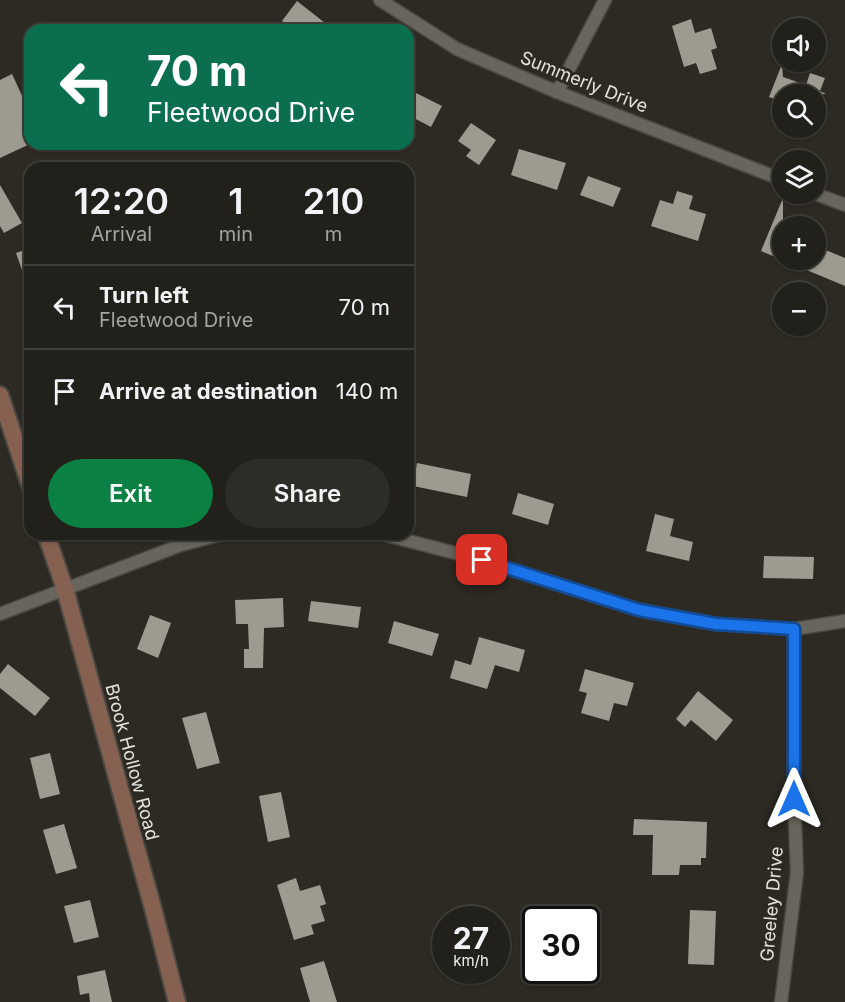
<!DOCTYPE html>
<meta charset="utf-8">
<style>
body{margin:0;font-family:Inter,sans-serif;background:#2d2d27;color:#f1f3f6;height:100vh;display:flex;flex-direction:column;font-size:22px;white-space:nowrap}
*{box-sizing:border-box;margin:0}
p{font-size:20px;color:#a2a3a2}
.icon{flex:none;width:33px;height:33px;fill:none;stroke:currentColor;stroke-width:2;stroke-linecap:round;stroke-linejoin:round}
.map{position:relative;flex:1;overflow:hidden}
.details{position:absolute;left:24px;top:162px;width:390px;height:378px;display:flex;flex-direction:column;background:#21201a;border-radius:18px;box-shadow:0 2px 4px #0004,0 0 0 2px #3e3e39}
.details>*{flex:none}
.banner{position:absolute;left:24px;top:24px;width:390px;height:126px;border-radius:18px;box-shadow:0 2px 4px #0004,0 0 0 2px #3e3e39;background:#0b6e4f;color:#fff;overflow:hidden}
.controls{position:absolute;left:772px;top:18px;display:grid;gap:12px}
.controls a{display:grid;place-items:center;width:54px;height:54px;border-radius:50%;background:#21201a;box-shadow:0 2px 4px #0004,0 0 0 2px #3e3e39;font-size:30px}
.speed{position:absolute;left:432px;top:906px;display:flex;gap:12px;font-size:30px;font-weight:700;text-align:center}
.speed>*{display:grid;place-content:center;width:78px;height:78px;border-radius:50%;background:#21201a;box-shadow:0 2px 4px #0004,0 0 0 2px #3e3e39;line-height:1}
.speed small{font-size:15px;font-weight:400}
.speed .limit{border:3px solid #111;border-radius:9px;background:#fff;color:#111}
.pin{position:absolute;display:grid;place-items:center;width:51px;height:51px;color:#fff;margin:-26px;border-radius:12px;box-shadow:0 3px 9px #0006}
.me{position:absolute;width:66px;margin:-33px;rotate:0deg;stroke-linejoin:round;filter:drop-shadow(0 0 4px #0008)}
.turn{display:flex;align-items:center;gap:21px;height:126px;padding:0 24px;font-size:27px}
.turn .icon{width:78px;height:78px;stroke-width:2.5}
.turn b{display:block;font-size:42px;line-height:51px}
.eta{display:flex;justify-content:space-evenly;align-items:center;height:102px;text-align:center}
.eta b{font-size:36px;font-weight:600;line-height:42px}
.action{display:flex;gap:12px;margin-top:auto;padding:12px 24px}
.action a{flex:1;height:69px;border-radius:36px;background:#0b8043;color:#fff;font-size:24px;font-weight:600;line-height:69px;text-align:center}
.action a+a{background:#2d2d27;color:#f1f3f6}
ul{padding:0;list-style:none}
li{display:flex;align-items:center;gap:18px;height:84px;padding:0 24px;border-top:2px solid #3e3e39}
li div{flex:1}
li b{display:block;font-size:22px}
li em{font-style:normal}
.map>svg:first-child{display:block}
.building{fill:#9d9a90}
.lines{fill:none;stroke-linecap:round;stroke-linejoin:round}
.street-casing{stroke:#4a4842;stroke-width:15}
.secondary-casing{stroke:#4a4842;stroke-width:20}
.street{stroke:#68655c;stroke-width:12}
.secondary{stroke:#866151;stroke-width:16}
.route-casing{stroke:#114b97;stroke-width:15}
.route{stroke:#1a73e8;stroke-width:10}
.labels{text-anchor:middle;stroke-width:6;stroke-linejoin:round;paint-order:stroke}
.street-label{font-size:18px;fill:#e4e3de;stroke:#2c2a22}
</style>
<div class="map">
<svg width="845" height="1002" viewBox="0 0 845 1002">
<rect width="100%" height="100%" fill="#2c2a22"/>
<g class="building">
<polygon points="297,1 334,30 283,30 287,25 282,21"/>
<polygon points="691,19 695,33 711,28 717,48 711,50 717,69 700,74 696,63 684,67 672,26"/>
<polygon points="782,64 783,77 806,85 810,73 825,78 820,91 826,94 783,94 783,102 769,97"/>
<polygon points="12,74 30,113 30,144 0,158 0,80"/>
<polygon points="408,89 442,106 431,127 408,115"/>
<polygon points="471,123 496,140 479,165 466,156 471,150 458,141"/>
<polygon points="519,149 566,163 557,190 511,175"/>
<polygon points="588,176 621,188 613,207 580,195"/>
<polygon points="0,185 22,223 4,233 0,226"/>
<polygon points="677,191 693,196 689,209 706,214 698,241 651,226 660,200 673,204"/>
<polygon points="783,198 783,260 816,260 816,246 845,258 845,286 761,251"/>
<polygon points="30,248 30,286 28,287 16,253"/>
<polygon points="417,463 471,474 467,497 413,486"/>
<polygon points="518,493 554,504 548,525 512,514"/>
<polygon points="655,514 674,519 670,536 693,542 689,561 646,551"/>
<polygon points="764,556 814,557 813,579 763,578"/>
<polygon points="283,598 284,627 264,628 263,668 244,668 244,649 249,649 248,624 236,624 235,600"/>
<polygon points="311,601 361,607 358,628 308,621"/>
<polygon points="150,615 171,623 158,658 137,649"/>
<polygon points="394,621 439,634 432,656 388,643"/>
<polygon points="479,637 525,650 519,672 495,665 487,689 450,678 455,660 471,665"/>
<polygon points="8,664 50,698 35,716 0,688 0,674"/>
<polygon points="585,669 634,683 627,706 614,703 609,721 581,713 587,693 579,691"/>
<polygon points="698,691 733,720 716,741 691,720 685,727 676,719"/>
<polygon points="206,712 220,763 197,769 182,718"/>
<polygon points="50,753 60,794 40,799 30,758"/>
<polygon points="281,792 290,837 268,842 259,796"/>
<polygon points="634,819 707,822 706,858 701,858 701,865 680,865 679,875 652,875 653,835 633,835"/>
<polygon points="64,824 77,868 56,874 43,830"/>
<polygon points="296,878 300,891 320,885 326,904 320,906 325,921 311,925 314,934 294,940 277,885"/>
<polygon points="90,900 99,937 74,943 64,906"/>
<polygon points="690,910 716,911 714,965 688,964"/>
<polygon points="324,961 337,1002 310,1002 300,968"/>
<polygon points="105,970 112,1002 90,1002 89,993 80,995 77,976"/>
</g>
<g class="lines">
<g class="street-casing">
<g id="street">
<polyline points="380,0 457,49 557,92 783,180"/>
<polyline points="557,92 605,0"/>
<polyline points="816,194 845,205"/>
<polyline points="382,534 482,560 639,610 716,624 794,629 845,621"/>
<polyline points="0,614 181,545 222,534"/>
<polyline points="781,1002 797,872 794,799 794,629"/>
</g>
</g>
<g class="secondary-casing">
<g id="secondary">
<polyline points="0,395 30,485"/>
<polyline points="46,534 65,589 154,912 177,1002"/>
</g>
</g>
<use href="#street" class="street"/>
<use href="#secondary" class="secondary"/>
</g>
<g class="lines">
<g class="route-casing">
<polyline id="route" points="482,560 639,610 716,624 794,629 794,799"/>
</g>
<use href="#route" class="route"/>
</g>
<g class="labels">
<g class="street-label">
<text transform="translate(584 82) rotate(22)" y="6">Summerly Drive</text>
<text transform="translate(132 762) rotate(75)" y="6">Brook Hollow Road</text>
<text transform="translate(772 904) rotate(-85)" y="6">Greeley Drive</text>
</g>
</g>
</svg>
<div class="controls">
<a><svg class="icon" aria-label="sound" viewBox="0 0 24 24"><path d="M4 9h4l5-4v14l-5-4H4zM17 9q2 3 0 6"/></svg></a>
<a><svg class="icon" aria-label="search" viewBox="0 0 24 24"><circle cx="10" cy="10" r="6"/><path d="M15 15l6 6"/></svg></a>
<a><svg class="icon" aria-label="layers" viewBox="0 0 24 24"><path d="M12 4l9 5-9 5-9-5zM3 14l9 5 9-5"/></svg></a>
<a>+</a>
<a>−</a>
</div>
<div class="speed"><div>27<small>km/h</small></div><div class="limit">30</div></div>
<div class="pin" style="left:482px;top:560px;background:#d93025"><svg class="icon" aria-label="arrive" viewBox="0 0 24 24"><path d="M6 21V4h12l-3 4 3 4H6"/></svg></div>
<svg class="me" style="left:794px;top:799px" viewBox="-20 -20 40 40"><path d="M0-17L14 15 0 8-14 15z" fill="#1a73e8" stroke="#fff" stroke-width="4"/></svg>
<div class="banner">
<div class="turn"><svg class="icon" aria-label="left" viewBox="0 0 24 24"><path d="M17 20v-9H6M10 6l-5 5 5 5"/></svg><div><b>70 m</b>Fleetwood Drive</div></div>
</div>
<section class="details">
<div class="eta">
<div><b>12:20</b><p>Arrival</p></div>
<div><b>1</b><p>min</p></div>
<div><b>210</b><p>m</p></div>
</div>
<ul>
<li><svg class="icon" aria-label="left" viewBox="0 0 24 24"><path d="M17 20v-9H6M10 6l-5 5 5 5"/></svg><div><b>Turn left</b><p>Fleetwood Drive</p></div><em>70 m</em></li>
<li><svg class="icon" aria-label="arrive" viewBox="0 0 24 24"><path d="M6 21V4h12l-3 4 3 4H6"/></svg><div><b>Arrive at destination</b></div><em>140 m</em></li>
</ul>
<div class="action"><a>Exit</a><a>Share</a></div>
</section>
</div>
